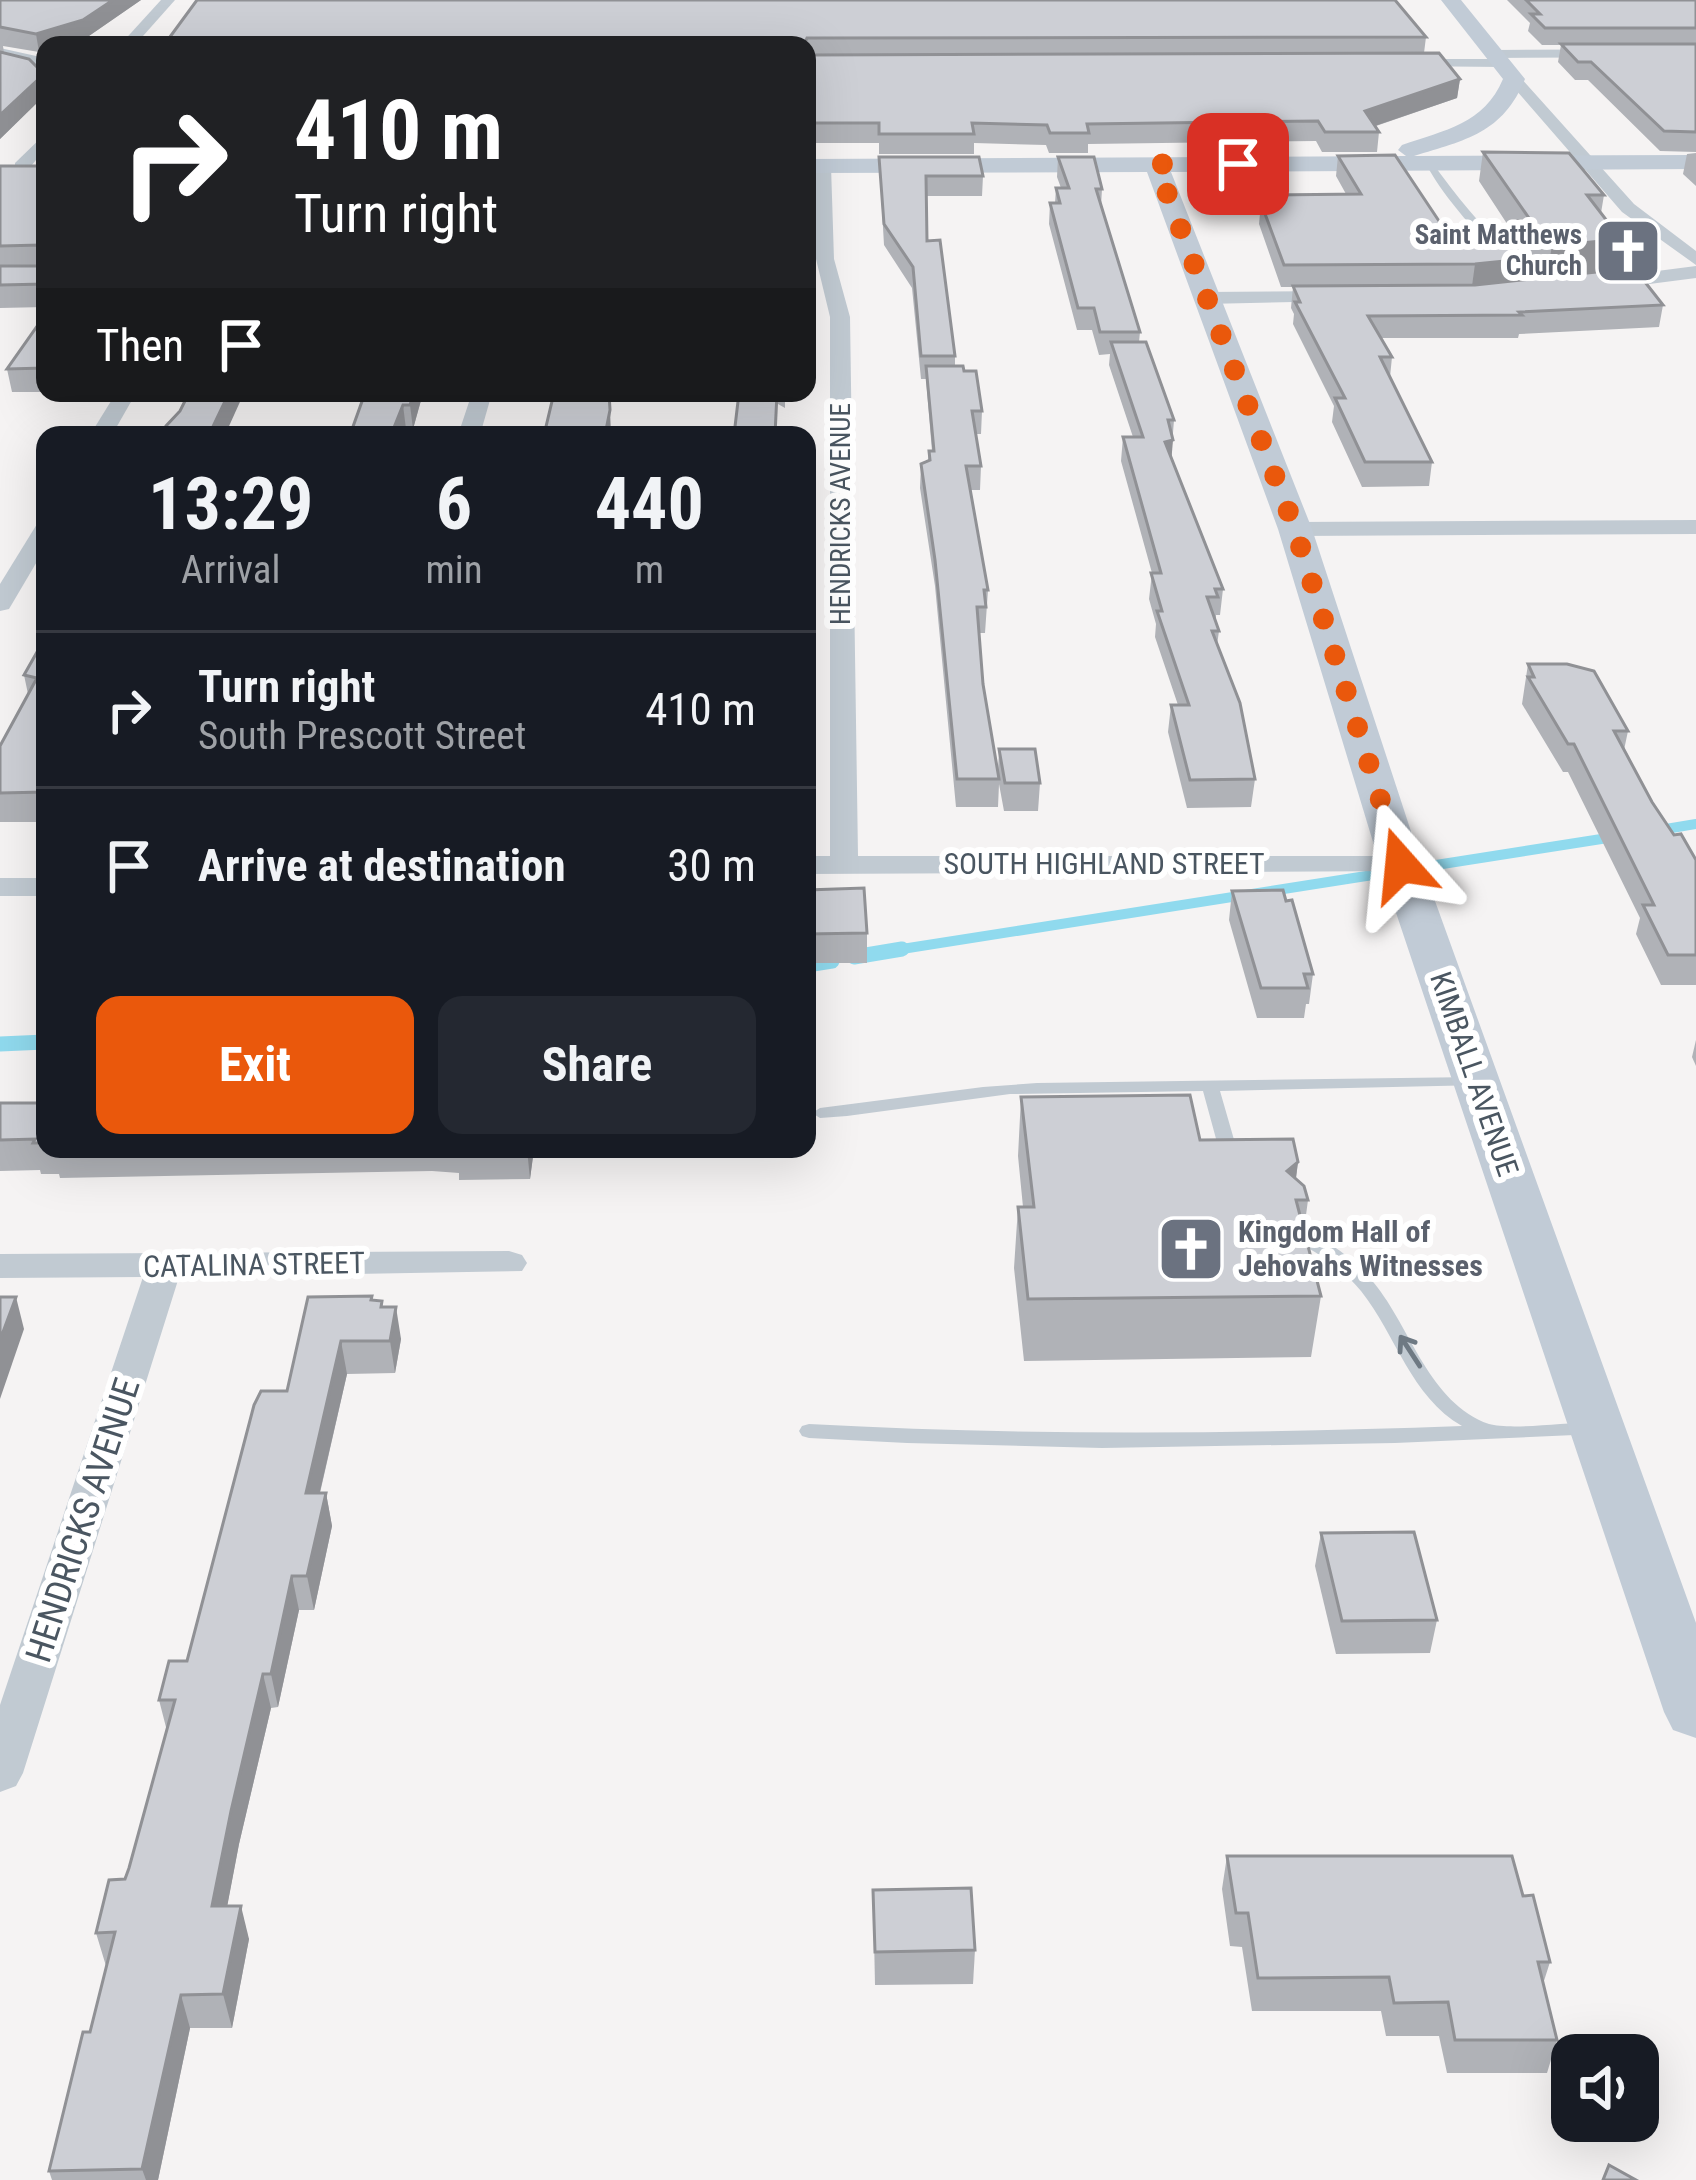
<!DOCTYPE html>
<style>
body{margin:0;font-family:"Roboto Condensed",sans-serif;background:#242831;color:#f1f3f6;height:100vh;display:flex;flex-direction:column;font-size:45px;white-space:nowrap}
*{box-sizing:border-box;margin:0}
p{font-size:39px;color:#9ea1a6}
.icon{flex:none;width:66px;height:66px;fill:none;stroke:currentColor;stroke-width:2;stroke-linecap:round;stroke-linejoin:round}
.map{position:relative;flex:1;overflow:hidden}
.details{position:absolute;left:36px;top:426px;width:780px;height:732px;display:flex;flex-direction:column;background:#171b24;border-radius:24px;box-shadow:0 12px 48px #0002}
.details>*{flex:none}
.top-card{position:absolute;left:36px;top:36px;width:780px;height:366px;border-radius:24px;box-shadow:0 12px 48px #0002;background:#202124;color:#fff;overflow:hidden}
.controls{position:absolute;left:1551px;top:2034px;display:grid;gap:24px}
.controls a{display:grid;place-items:center;width:108px;height:108px;border-radius:24px;background:#171b24;box-shadow:0 12px 48px #0002;font-size:60px}
.pin{position:absolute;display:grid;place-items:center;width:102px;height:102px;color:#fff;margin:-51px;border-radius:24px;box-shadow:0 6px 18px #0006}
.me{position:absolute;width:132px;margin:-66px;rotate:342deg;stroke-linejoin:round;filter:drop-shadow(0 0 9px #0008)}
.turn{display:flex;align-items:center;gap:42px;height:252px;padding:0 60px;font-size:54px}
.turn .icon{width:156px;height:156px;stroke-width:2.5}
.turn b{display:block;font-size:84px;line-height:102px}
.then{display:flex;align-items:center;height:114px;padding:0 60px;background:#0003;gap:24px;font-size:45px}
.eta{display:flex;justify-content:space-evenly;align-items:center;height:204px;text-align:center}
.eta b{font-size:72px;font-weight:700;line-height:84px}
.button{display:flex;gap:24px;margin-top:auto;padding:24px 60px}
.button a{flex:1;height:138px;border-radius:24px;background:#ea580c;color:#fff;font-size:48px;font-weight:700;line-height:138px;text-align:center}
.button a+a{background:#242831;color:#f1f3f6}
ul{padding:0;list-style:none}
li{display:flex;align-items:center;gap:36px;height:156px;padding:0 60px;border-top:3px solid #363941}
li div{flex:1}
li b{display:block;font-size:45px}
li em{font-style:normal}
.map>svg:first-child{display:block}
.lines{fill:none;stroke-linecap:round;stroke-linejoin:round}
.stream-far1{stroke:#90daee;stroke-width:10}
.stream{stroke:#90daee;stroke-width:15}
.lane{fill:#c1cad2;fill-rule:evenodd}
.street{fill:#c1cad2;fill-rule:evenodd}
.secondary{fill:#c1cbd6;fill-rule:evenodd}
.wall{fill:#b0b2b7;fill-rule:evenodd}
.shaded-wall{fill:#909195}
.building{fill:#cdcfd5;stroke:#909195;stroke-width:3}
.oneway{stroke:#6e7983}
.route{stroke:#ea580c;stroke-width:21;stroke-dasharray:0 37.8}
.labels{text-anchor:middle;stroke-width:12;stroke-linejoin:round;paint-order:stroke}
.far-worship-label{font-size:27px;font-weight:bold;fill:#5b616d;stroke:#fff;text-anchor:end}
.far-street-label{font-size:27px;fill:#4a5661;stroke:#fff}
.street-label{font-size:30px;fill:#4a5661;stroke:#fff}
.worship-label{font-size:30px;font-weight:bold;fill:#5b616d;stroke:#fff;text-anchor:start}
.near-street-label{font-size:36px;fill:#4a5661;stroke:#fff}
</style>
<div class="map">
<svg width="1696" height="2180" viewBox="0 0 1696 2180">
<rect width="100%" height="100%" fill="#f5f3f3"/>
<g class="lines">
<g class="stream-far1">
<polyline points="1654,831 1696,824"/>
<polyline points="883,952 1614,837"/>
</g>
<g class="stream">
<polyline points="854,957 902,949"/>
<polyline points="807,965 832,961"/>
<polyline points="0,1044 45,1042"/>
</g>
<g class="lane">
<path d="M1425 161H1431C1467 211 1504 254 1554 289V293C1519 287 1438 194 1425 161Z"/>
<polygon points="1476,1077 1482,1079 1484,1082 1482,1085 1220,1091 1239,1157 1230,1162 1221,1157 1203,1091 1010,1094 847,1116 820,1118 812,1113 820,1108 983,1087 1037,1083"/>
<path d="M1292 1226C1324 1237 1353 1257 1374 1283 1411 1328 1429 1403 1489 1424 1509 1430 1566 1423 1590 1422L1597 1424 1600 1429 1597 1434 1395 1443 1102 1448 907 1443 809 1438 802 1436 799 1431 802 1426 809 1424C1027 1436 1244 1434 1462 1426 1411 1397 1396 1335 1361 1291 1340 1266 1315 1251 1286 1236L1283 1232Z"/>
</g>
<g class="street">
<polygon points="161,0 175,0 135,45 120,45"/>
<polygon points="0,48 45,58 45,66 0,56"/>
<polygon points="1696,49 1696,57 1495,58 1488,54 1495,50"/>
<polygon points="1403,59 1503,59 1510,63 1503,67 1398,66"/>
<polygon points="1509,76 1519,76 1634,204 1696,251 1696,265 1622,212 1509,82"/>
<polygon points="45,134 45,149 27,171 15,171 15,163"/>
<polygon points="823,161 831,166 834,259 850,317 858,856 1401,856 1415,865 1411,871 807,874 807,856 830,856 830,317 816,259 815,166"/>
<polygon points="1696,266 1696,278 1603,290 1594,284 1603,278"/>
<polygon points="1336,291 1345,297 1343,301 1206,304 1197,298 1206,292"/>
<polygon points="116,393 136,393 112,435 90,435"/>
<polygon points="472,393 492,393 480,435 458,435"/>
<polygon points="1696,520 1696,534 1295,536 1284,529 1295,522"/>
<polygon points="45,522 45,548 9,609 0,611 0,584 37,524"/>
<rect x="0" y="878" width="45" height="18"/>
<polygon points="509,1251 522,1255 527,1263 522,1271 179,1277 23,1773 16,1786 0,1792 0,1705 143,1277 0,1278 0,1254"/>
</g>
<path class="secondary" d="M1441 0H1461L1525 79C1503 133 1466 140 1414 156L1696 155V169L1171 172 1312 529 1422 865 1696 1623V1738L1673 1730 1664 1712 1380 865 1278 529 1147 172 807 173V159L1406 156 1398 150 1402 145C1445 130 1484 124 1503 79Z"/>
</g>
<g class="wall">
<polygon points="0,0 141,0 86,38 64,45 45,45 45,50 39,52 3,46 4,53 44,74 45,95 0,139"/>
<polygon points="197,0 1426,37 1424,53 1460,79 1457,98 1376,126 1379,132 1377,152 1322,152 1316,141 1088,144 1088,153 1049,153 1046,145 974,143 974,154 879,154 879,143 807,143 807,45 164,45"/>
<polygon points="1507,0 1696,0 1696,152 1660,151 1588,80 1575,80 1558,62 1561,45 1542,45 1528,31 1530,23"/>
<path d="M1483 152 1604 195 1601 213 1615 270 1663 305 1659 327 1519 334 1518 338H1381L1392 357 1390 377 1432 462 1429 486 1362 487 1332 422 1334 406 1293 324 1294 314 1291 308 1293 287H1281L1259 224 1261 203H1268L1269 195 1346 194 1336 176 1338 156 1447 233 1515 251 1517 239 1479 181ZM1525 260 1546 277 1521 280Z"/>
<polygon points="1696,153 1696,186 1683,174 1687,154"/>
<polygon points="879,157 983,176 982,196 926,196 927,241 955,356 955,366 964,371 982,411 981,434 976,434 981,466 980,490 970,490 988,590 985,633 979,633 983,684 998,772 999,749 1040,783 1038,811 1004,811 999,784 998,807 956,807 935,586 920,488 921,464 928,461 929,451 932,451 926,379 921,379 912,288 884,245"/>
<polygon points="1058,157 1102,189 1101,206 1140,332 1139,342 1174,420 1171,458 1223,589 1220,615 1216,615 1216,623 1219,631 1217,645 1255,779 1251,807 1187,808 1168,732 1171,705 1178,705 1155,637 1156,624 1149,599 1152,573 1121,461 1123,437 1133,437 1109,365 1110,354 1099,355 1092,330 1077,330 1049,224 1050,203 1055,203 1056,188 1061,188 1057,177"/>
<polygon points="0,166 45,166 45,307 0,308"/>
<polygon points="45,315 45,392 12,392 7,369"/>
<polygon points="365,393 423,393 413,429 406,429 403,435 350,435"/>
<polygon points="739,393 785,393 785,408 778,404"/>
<polygon points="45,638 45,822 0,822 0,746 28,694 24,675"/>
<polygon points="1528,664 1628,731 1624,750 1652,802 1674,835 1696,860 1696,985 1661,985 1636,934 1640,918 1568,772 1563,772 1522,704"/>
<polygon points="807,890 867,933 867,963 807,963"/>
<polygon points="1232,891 1313,974 1309,1004 1306,1004 1304,1018 1257,1018 1229,920"/>
<polygon points="1696,1040 1696,1066 1692,1057"/>
<polygon points="1021,1097 1298,1162 1296,1179 1308,1200 1304,1230 1321,1296 1311,1357 1024,1361 1014,1268 1018,1207 1023,1207 1018,1156"/>
<polygon points="0,1103 45,1103 45,1149 534,1149 530,1179 459,1180 459,1173 432,1171 60,1178 59,1174 41,1174 40,1170 0,1171"/>
<polygon points="372,1296 373,1301 401,1339 395,1373 347,1374 320,1493 326,1493 332,1526 314,1610 299,1610 278,1707 271,1708 239,1844 227,1906 249,1939 232,2028 190,2028 158,2180 52,2180 49,2171 90,2032 106,1966 96,1933 129,1868 167,1731 159,1700 187,1661 287,1391"/>
<polygon points="1321,1533 1437,1620 1430,1653 1336,1654 1315,1566"/>
<polygon points="1227,1856 1523,1896 1550,1962 1543,1984 1557,2040 1547,2073 1447,2073 1439,2036 1386,2036 1381,2011 1252,2011 1242,1947 1230,1946 1222,1889"/>
<polygon points="873,1890 975,1950 973,1984 875,1985"/>
</g>
<g class="shaded-wall">
<polygon points="113,0 141,0 86,38 64,45 45,45 45,50 39,52 36,34"/>
<polygon points="44,74 45,95 0,139 0,115"/>
<polygon points="1460,79 1457,98 1363,130 1365,111"/>
<polygon points="1621,239 1615,270 1546,278 1552,246"/>
<polygon points="1525,259 1521,280 1472,286 1475,264"/>
<polygon points="229,393 244,393 225,435 209,435"/>
<polygon points="414,393 423,393 413,429 410,405"/>
<polygon points="403,405 406,429 403,435 391,435"/>
<polygon points="610,410 611,435 605,435"/>
<polygon points="1173,440 1171,464 1165,442"/>
<polygon points="527,1149 534,1149 530,1179"/>
<polygon points="1298,1162 1290,1222 1287,1171"/>
<polygon points="16,1297 24,1329 0,1399 0,1340"/>
<polygon points="396,1307 401,1339 395,1373 390,1341"/>
<polygon points="341,1341 347,1374 312,1526 306,1493"/>
<polygon points="326,1493 332,1526 314,1610 307,1576"/>
<polygon points="292,1576 299,1610 278,1707 271,1674"/>
<polygon points="263,1674 271,1708 239,1844 221,1939 212,1906 231,1811"/>
<polygon points="241,1906 249,1939 232,2028 223,1994"/>
<polygon points="181,1995 190,2028 158,2180 146,2180 142,2169"/>
</g>
<g class="building">
<polygon points="0,0 113,0 83,20 36,34 0,27"/>
<polygon points="197,0 1395,0 1426,37 807,38 804,45 164,45"/>
<polygon points="1526,0 1696,0 1696,28 1545,28 1531,14 1540,14"/>
<polygon points="1561,44 1696,44 1696,132 1664,131 1591,62 1578,62"/>
<polygon points="0,52 29,59 44,74 0,115"/>
<polygon points="1439,53 1460,79 1365,111 1379,132 1325,132 1318,121 1087,124 1089,133 1050,133 1047,125 972,123 974,134 879,134 879,123 807,123 807,55"/>
<polygon points="1483,152 1569,153 1604,195 1587,195 1621,239 1552,246 1520,221 1531,221"/>
<polygon points="1395,155 1447,233 1494,232 1525,259 1475,264 1284,265 1261,203 1273,203 1269,195 1361,194 1338,156"/>
<polygon points="879,157 979,157 983,176 926,176 927,241 940,240 955,356 921,356 913,267 884,224"/>
<polygon points="1058,157 1094,157 1102,189 1096,189 1140,332 1100,332 1094,308 1078,308 1050,203 1060,203 1056,188 1069,188"/>
<polygon points="0,166 45,166 45,250 41,245 0,246"/>
<polygon points="45,251 45,284 0,285 0,266 41,266"/>
<polygon points="1634,268 1663,305 1519,312 1522,315 1368,316 1392,357 1380,357 1432,462 1365,462 1335,398 1345,398 1295,302 1300,302 1293,286 1475,285"/>
<polygon points="45,315 45,368 7,369"/>
<polygon points="1111,342 1146,342 1174,420 1168,420 1173,440 1165,442 1223,589 1215,589 1218,597 1207,597 1219,631 1212,631 1240,703 1255,779 1190,780 1171,705 1189,705 1157,611 1162,611 1151,573 1161,573 1123,437 1143,437"/>
<polygon points="926,366 963,366 964,371 976,371 982,411 972,411 981,466 966,466 988,590 984,590 986,607 977,607 983,684 999,779 957,779 935,560 921,464 930,460 929,451 934,451"/>
<polygon points="189,393 229,393 209,435 161,435 166,426 180,411"/>
<polygon points="365,393 414,393 410,405 403,405 391,435 350,435"/>
<polygon points="554,393 609,393 610,410 605,435 544,435"/>
<polygon points="739,393 777,393 775,435 734,435"/>
<polygon points="45,638 45,792 0,793 0,746 37,678 24,675"/>
<polygon points="1528,664 1567,664 1594,671 1628,731 1614,731 1652,802 1674,835 1681,834 1696,860 1696,955 1668,955 1643,905 1654,905 1574,744 1568,744 1528,677 1534,677"/>
<polygon points="999,749 1035,749 1040,783 1005,783"/>
<polygon points="864,888 867,933 807,934 807,890"/>
<polygon points="1283,890 1286,901 1292,900 1313,974 1304,974 1308,988 1261,988 1232,891"/>
<polygon points="1190,1095 1200,1140 1293,1139 1298,1162 1287,1171 1304,1186 1308,1200 1296,1200 1321,1296 1028,1299 1018,1207 1034,1207 1021,1097"/>
<polygon points="0,1103 45,1103 45,1143 33,1143 35,1139 0,1140"/>
<polygon points="372,1296 371,1300 382,1301 381,1307 396,1307 390,1341 341,1341 306,1493 326,1493 307,1576 292,1576 271,1674 263,1674 231,1811 212,1906 241,1906 223,1994 181,1995 142,2169 49,2171 83,2032 90,2032 115,1932 96,1933 109,1880 125,1879 129,1868 175,1700 159,1700 169,1661 187,1661 254,1405 261,1391 287,1391 308,1297"/>
<polygon points="0,1297 16,1297 0,1340"/>
<polygon points="1414,1532 1437,1620 1342,1621 1321,1533"/>
<polygon points="1227,1856 1512,1856 1523,1896 1533,1895 1550,1962 1538,1962 1557,2040 1455,2040 1448,2002 1394,2003 1389,1977 1258,1978 1248,1913 1236,1913"/>
<polygon points="971,1888 975,1950 875,1952 873,1890"/>
<polygon points="1609,2165 1636,2180 1603,2180"/>
</g>
<defs><path id="oneway-shaft" d="M-6 0H5M1.5-3L5.5 0L1.5 3" fill="none" stroke-width="1.6" stroke-linecap="round" stroke-linejoin="round" transform="scale(3)"/></defs>
<use class="oneway" href="#oneway-shaft" transform="translate(1410 1351) rotate(-123)"/>
<g class="lines">
<polyline class="route" points="1238,164 1156,164 1295,529 1401,865"/>
</g>
<defs>
<g id="church-square" transform="scale(3.45)"><rect x="-9" y="-9" width="18" height="18" rx="4" fill="#6b7280" stroke="#fff"/><path d="M-1.2-6h2.4v3.5h3.3v2.4h-3.3V6h-2.4V-.1h-3.3v-2.4h3.3Z" fill="#fff"/></g>
</defs>
<g fill-rule="evenodd">
<use href="#church-square" x="1628" y="251"/>
<use href="#church-square" x="1191" y="1249"/>
</g>
<g class="labels">
<g class="far-worship-label">
<text x="1582" y="244">Saint Matthews<tspan x="1582" dy="31">Church</tspan></text>
</g>
<g class="far-street-label">
<text transform="translate(841 514) rotate(-90)" y="9">HENDRICKS AVENUE</text>
</g>
<g class="street-label">
<text x="1104" y="874">SOUTH HIGHLAND STREET</text>
<text transform="translate(1474 1074) rotate(71)" y="10">KIMBALL AVENUE</text>
<text transform="translate(254 1265) rotate(-1)" y="10">CATALINA STREET</text>
</g>
<g class="worship-label">
<text x="1238" y="1242">Kingdom Hall of<tspan x="1238" dy="34">Jehovahs Witnesses</tspan></text>
</g>
<g class="near-street-label">
<text transform="translate(82 1520) rotate(-72)" y="13">HENDRICKS AVENUE</text>
</g>
</g>
</svg>
<div class="controls">
<a><svg class="icon" aria-label="sound" viewBox="0 0 24 24"><path d="M4 9h4l5-4v14l-5-4H4zM17 9q2 3 0 6"/></svg></a>
</div>
<div class="pin" style="left:1238px;top:164px;background:#d93025"><svg class="icon" aria-label="arrive" viewBox="0 0 24 24"><path d="M6 21V4h12l-3 4 3 4H6"/></svg></div>
<svg class="me" style="left:1401px;top:865px" viewBox="-20 -20 40 40"><path d="M0-17L14 15 0 8-14 15z" fill="#ea580c" stroke="#fff" stroke-width="4"/></svg>
<div class="top-card">
<div class="turn"><svg class="icon" aria-label="right" viewBox="0 0 24 24"><path d="M7 20v-9h11M14 6l5 5-5 5"/></svg><div><b>410 m</b>Turn right</div></div>
<div class="then">Then<svg class="icon" aria-label="arrive" viewBox="0 0 24 24"><path d="M6 21V4h12l-3 4 3 4H6"/></svg></div>
</div>
<section class="details">
<div class="eta">
<div><b>13:29</b><p>Arrival</p></div>
<div><b>6</b><p>min</p></div>
<div><b>440</b><p>m</p></div>
</div>
<ul>
<li><svg class="icon" aria-label="right" viewBox="0 0 24 24"><path d="M7 20v-9h11M14 6l5 5-5 5"/></svg><div><b>Turn right</b><p>South Prescott Street</p></div><em>410 m</em></li>
<li><svg class="icon" aria-label="arrive" viewBox="0 0 24 24"><path d="M6 21V4h12l-3 4 3 4H6"/></svg><div><b>Arrive at destination</b></div><em>30 m</em></li>
</ul>
<div class="button"><a>Exit</a><a>Share</a></div>
</section>
</div>
